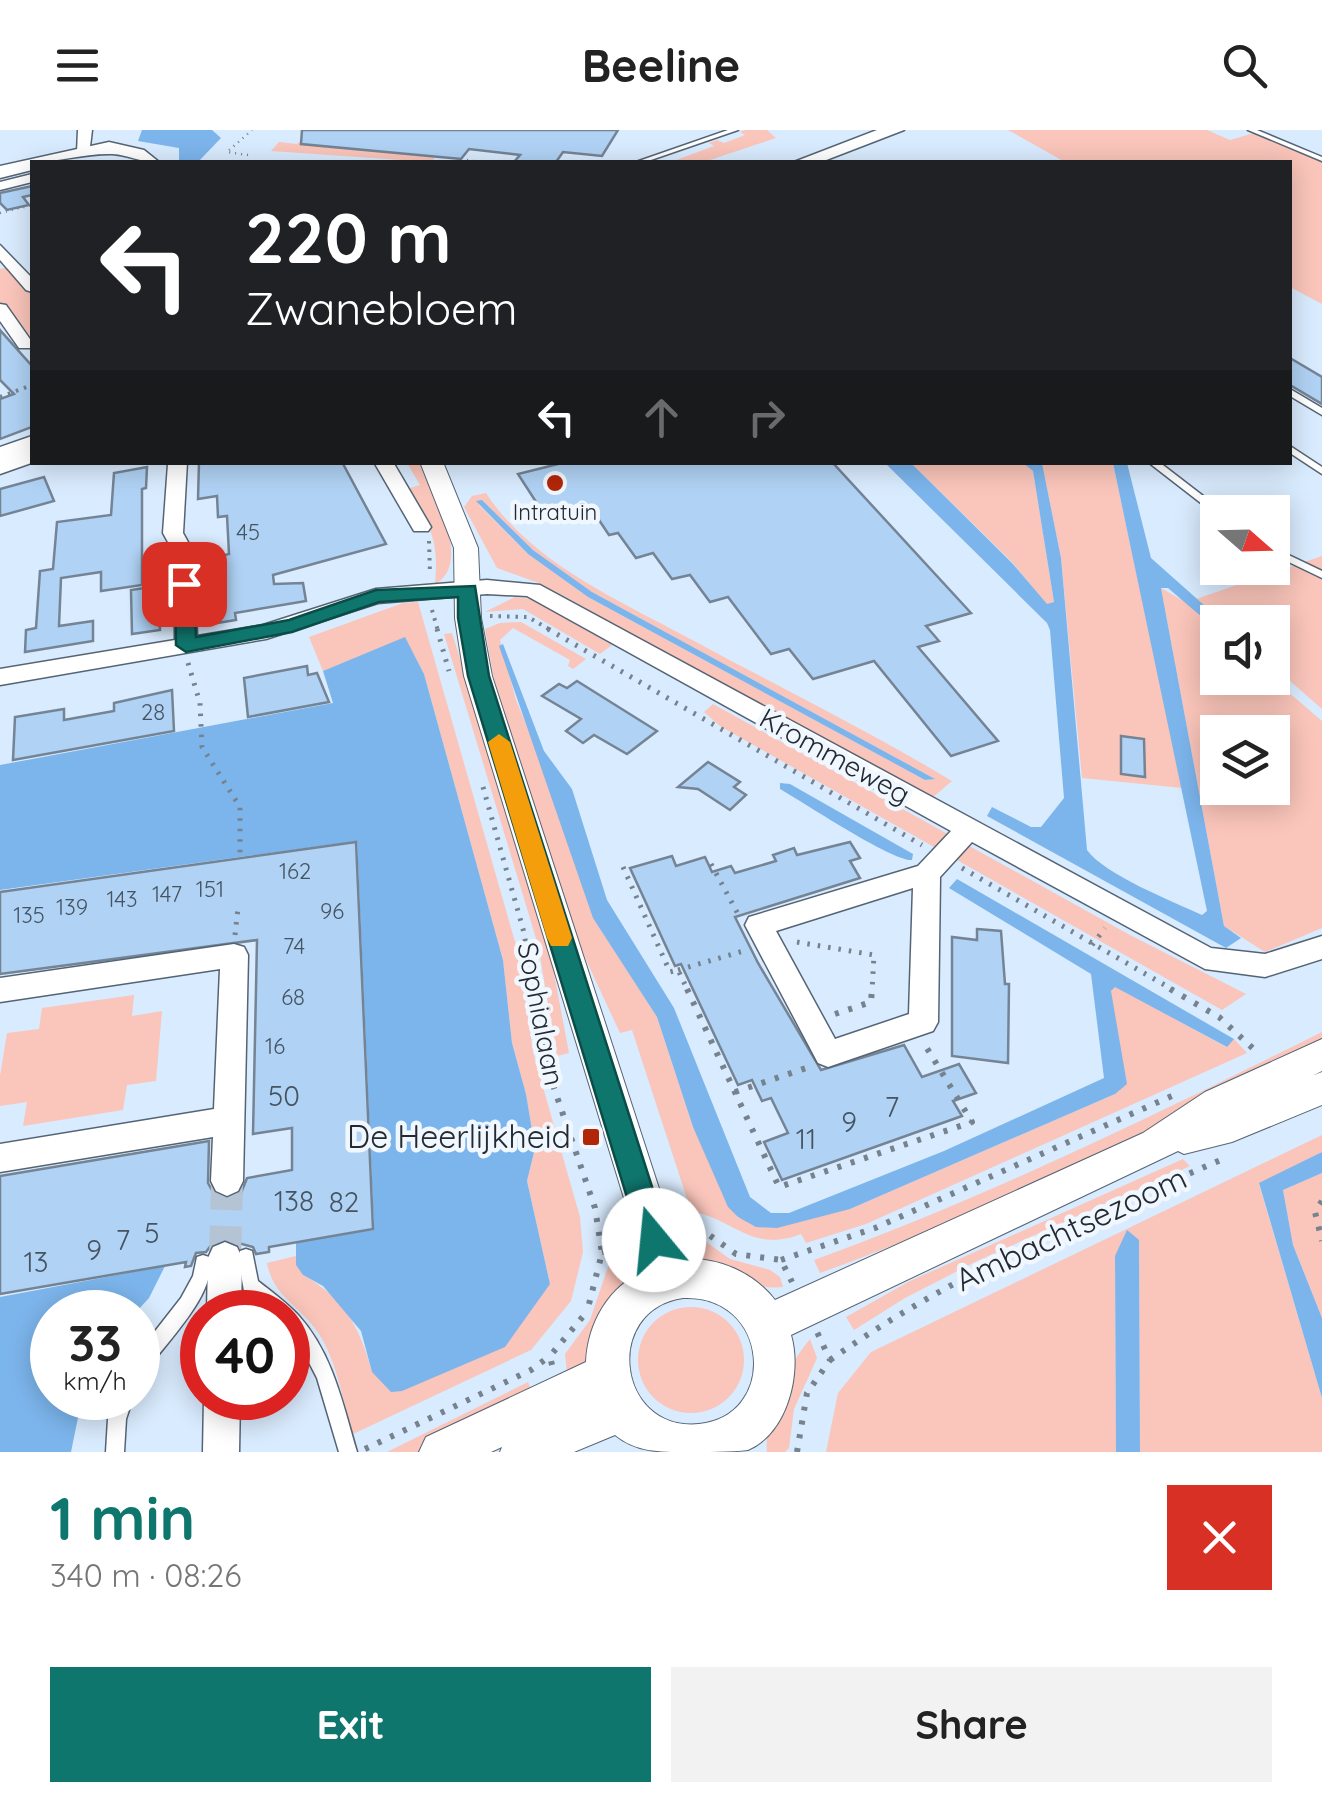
<!DOCTYPE html>
<meta charset="utf-8">
<style>
body{margin:0;font-family:Quicksand,sans-serif;background:#f2f2f2;color:#222;height:100vh;display:flex;flex-direction:column;font-size:38px;white-space:nowrap}
*{box-sizing:border-box;margin:0}
p{font-size:32px;color:#767676}
.icon{flex:none;width:55px;height:55px;fill:none;stroke:currentColor;stroke-width:2;stroke-linecap:round;stroke-linejoin:round}
.map{position:relative;height:1322px;overflow:hidden}
.side{display:flex;flex-direction:column;background:#fff;flex:1}
.side>*{flex:none}
.hud{position:absolute;left:30px;top:30px;width:1262px;height:305px;border-radius:0px;box-shadow:0 5px 25px #0003;background:#202124;color:#fff;overflow:hidden}
.needle{width:65px;rotate:110deg}
.fabs{position:absolute;left:1200px;top:365px;display:grid;gap:20px}
.fabs a{display:grid;place-items:center;width:90px;height:90px;border-radius:0px;background:#fff;box-shadow:0 5px 25px #0003;font-size:50px}
.speed{position:absolute;left:30px;top:1160px;display:flex;gap:20px;font-size:50px;font-weight:700;text-align:center}
.speed>*{display:grid;place-content:center;width:130px;height:130px;border-radius:50%;background:#fff;box-shadow:0 5px 25px #0003;line-height:1}
.speed small{font-size:25px;font-weight:400}
.speed .limit{border:15px solid #d22;background:#fff;color:#111}
.pin{position:absolute;display:grid;place-items:center;width:85px;height:85px;color:#fff;margin:-42px;border-radius:20px;box-shadow:0 5px 15px #0006}
.me{position:absolute;width:110px;margin:-55px;rotate:343deg;stroke-linejoin:round;filter:drop-shadow(0 0 8px #0008)}
.turn{display:flex;align-items:center;gap:35px;height:210px;padding:0 50px;font-size:45px}
.turn .icon{width:130px;height:130px;stroke-width:2.5}
.turn b{display:block;font-size:70px;line-height:85px}
.lanes{display:flex;align-items:center;height:95px;padding:0 50px;background:#0003;justify-content:center;gap:50px;direction:ltr}
.lanes .off{opacity:.35}
.round{display:grid;place-items:center;flex:none;width:105px;height:105px;border-radius:0px;background:#f2f2f2}
.head{display:flex;align-items:center;justify-content:space-between;height:170px;padding:0 50px}
h1{font-size:60px;font-weight:700;line-height:75px;color:#0f766e}
.cta{display:flex;gap:20px;margin-top:auto;padding:20px 50px}
.cta a{flex:1;height:115px;border-radius:0px;background:#0f766e;color:#fff;font-size:40px;font-weight:700;line-height:115px;text-align:center}
.cta a+a{background:#f2f2f2;color:#222}
header{display:flex;justify-content:space-between;align-items:center;height:130px;padding:0 50px;background:#fff;font-size:45px;font-weight:700}
.map>svg:first-child{display:block}
.green{fill:#fac5ba;fill-rule:evenodd}
.water{fill:#7cb5ec}
.building{fill:#b0d2f4;stroke:#748495;stroke-width:2.5}
.lines{fill:none;stroke-linecap:round;stroke-linejoin:round}
.minor-tunnel{stroke:#b5c4d5;stroke-width:32;stroke-dasharray:32 16;stroke-linecap:butt}
.service-casing{stroke:#556474;stroke-width:3}
.minor-casing{stroke:#556474;stroke-width:3}
.tertiary-casing{stroke:#556474;stroke-width:2}
.secondary-casing{stroke:#556474;stroke-width:3}
.path-far3{stroke:#76828e;stroke-width:2.5;stroke-dasharray:1 5;stroke-linecap:butt}
.path-far2{stroke:#76828e;stroke-width:4;stroke-dasharray:2.5 6;stroke-linecap:butt}
.path-far1{stroke:#76828e;stroke-width:5;stroke-dasharray:2.5 8;stroke-linecap:butt}
.path{stroke:#76828e;stroke-width:6;stroke-dasharray:4 10;stroke-linecap:butt}
.service{fill:#fff;fill-rule:evenodd}
.minor{fill:#fff;fill-rule:evenodd}
.tertiary{fill:#fff;fill-rule:evenodd}
.secondary{fill:#fff;fill-rule:evenodd}
.route{fill:#0f766e;stroke:#0a4d48;stroke-width:2.5}
.slow{fill:#f59e0b}
.poi-dot{fill:#b22608;stroke:#f0f7ff;stroke-width:4}
.labels{text-anchor:middle;stroke-width:9;stroke-linejoin:round;paint-order:stroke}
.far-poi-label{font-size:22px;fill:#232a31;stroke:#f0f7ff}
.number-label{font-size:22px;fill:#465462}
.street-label{font-size:28px;fill:#232a31;stroke:#f0f7ff}
.near-number-label{font-size:28px;fill:#465462}
.near-poi-label{font-size:32px;fill:#232a31;stroke:#f0f7ff;text-anchor:end}
.near-street-label{font-size:32px;fill:#232a31;stroke:#f0f7ff}
</style>
<header><svg class="icon" aria-label="menu" viewBox="0 0 24 24"><path d="M4 6h16M4 12h16M4 18h16"/></svg>Beeline<svg class="icon" aria-label="search" viewBox="0 0 24 24"><circle cx="10" cy="10" r="6"/><path d="M15 15l6 6"/></svg></header>
<div class="map">
<svg width="1322" height="1322" viewBox="0 0 1322 1322">
<rect width="100%" height="100%" fill="#d9ebfe"/>
<g class="green">
<polygon points="311,0 323,16 422,26 431,15 444,17 431,32 271,21 279,12 297,14"/>
<polygon points="745,0 767,0 776,8 704,32 671,32 714,16 709,13 717,10 724,13 745,5 740,2"/>
<polygon points="1008,0 1207,0 1230,10 1254,3 1322,31 1322,174 1290,157 1290,32 1065,32"/>
<polygon points="8,137 32,164 30,209 0,172 0,139"/>
<path d="M407 333H420C434 361 473 434 435 454 439 409 431 397 407 359L420 355Z"/>
<polygon points="911,333 1023,333 1033,341 1054,472 1047,475 1013,433"/>
<polygon points="1042,333 1113,333 1182,658 1082,648 1061,428"/>
<path d="M486 363C532 434 625 473 696 512 781 558 869 601 952 651L932 668 539 453 497 438 464 377 472 366ZM482 370 533 420 592 462 935 649 925 650 588 467 528 424 479 375Z"/>
<polygon points="1322,426 1322,579 1273,536 1272,492 1223,492 1196,469"/>
<path d="M1161 458 1187 473 1217 500 1218 548H1272L1322 591V798L1265 822 1224 796ZM1218 602H1272V658H1218Z"/>
<polygon points="515,467 531,469 612,515 600,524 523,479 485,482"/>
<path d="M418 472 519 826 533 922 580 1087 583 1122 571 1171 531 1220 353 1304C343 1273 338 1236 321 1207 304 1178 273 1168 267 1133L296 1126 303 1145C345 1169 360 1198 372 1242L550 1154 527 1051 535 1018 526 964 512 913 503 830 424 544 405 508 323 541 309 507 403 473Z"/>
<path d="M521 492 586 529 573 539 568 536 570 530 513 498 500 510 516 570 538 623 593 787 657 887 693 997 738 1088 850 1079 1115 964 1111 861 1115 856 1226 917 1234 909 1247 923 866 1094 806 1113 801 1104C751 1123 736 1090 691 1081L632 900 620 903 574 804 498 573 485 499 500 493Z"/>
<polygon points="452,503 548,812 569,923 557,926 538,815 444,504"/>
<polygon points="713,574 1130,805 1246,864 1222,880 720,596 704,582"/>
<polygon points="134,865 132,886 162,881 156,951 127,955 123,980 23,996 27,972 0,976 0,946 7,903 39,899 42,878"/>
<path d="M1322 902V918C1159 999 992 1081 820 1143L814 1130C988 1067 1157 984 1322 902Z"/>
<polygon points="1322,1005 1322,1022 1259,1054 1322,1268 1322,1322 1140,1322 1139,1110 1115,1126 1116,1322 826,1322 838,1263 871,1222"/>
<polygon points="1183,1029 1190,1036 977,1131 905,1168 854,1200 846,1187 910,1151"/>
<polygon points="1322,1043 1322,1188 1293,1115 1283,1060"/>
<path d="M691 1108 702 1109 730 1129 770 1140 780 1147 783 1157C747 1161 708 1139 686 1111Z"/>
<polygon points="631,1125 629,1153 591,1229 568,1252 565,1224 590,1190 609,1134"/>
<circle cx="691" cy="1230" r="53"/>
<path d="M810 1209 817 1228 794 1279 789 1318 785 1322H767C764 1284 786 1238 810 1209Z"/>
<polygon points="528,1252 535,1271 420,1322 387,1322"/>
</g>
<g class="water">
<polygon points="142,0 212,0 221,8 198,32 179,32 179,18 138,11"/>
<path d="M885 333H911L1013 434 1047 474 1054 472 1033 341 1023 333H1042L1061 428 1087 720C1105 745 1172 771 1202 785L1207 781 1113 333H1127L1151 428 1223 492H1218L1217 500 1168 458H1161L1224 796 1241 808 1226 818 987 686 992 677 1031 697H1041L1064 668 1050 500 1047 493Z"/>
<polygon points="482,370 533,420 592,462 935,649 925,650 588,467 528,424 476,371"/>
<polygon points="405,507 424,544 503,830 512,913 526,964 535,1018 527,1051 550,1154 505,1217 402,1261 391,1262 372,1242 361,1201 323,1156 303,1145 296,1135 296,1113 374,1099 357,711 0,760 0,635 333,573 323,541"/>
<polygon points="503,514 544,621 572,659 607,770 674,878 750,1067 771,1083 789,1083 944,1021 1104,948 1091,844 949,758 957,749 1234,909 1227,917 1115,857 1111,861 1127,954 1115,964 850,1079 777,1098 756,1097 738,1087 728,1077 693,997 657,887 593,788 499,516"/>
<path d="M780 653 790 654 913 724 912 730C893 732 803 672 780 659Z"/>
<polygon points="1322,1022 1322,1043 1283,1060 1293,1115 1322,1188 1322,1268 1259,1053"/>
<polygon points="1127,1100 1139,1110 1140,1322 1116,1322 1115,1126"/>
<polygon points="165,1136 149,1168 136,1182 52,1182 52,1268 82,1268 71,1322 0,1322 0,1167"/>
</g>
<g class="building">
<polygon points="302,0 618,0 602,26 563,22 556,32 514,32 520,25 469,19 461,29 301,14"/>
<polygon points="32,56 32,65 23,67 29,75 7,80 0,73 0,63"/>
<polygon points="0,200 32,236 32,297 0,309 0,269 14,264 0,250"/>
<polygon points="1290,228 1322,247 1322,274 1290,255"/>
<polygon points="199,332 342,332 386,414 273,445 274,454 303,453 306,471 235,483 236,490 211,494 209,471 218,469 216,446 220,446 220,426 229,424 227,386 218,387 217,366 198,369"/>
<polygon points="566,332 832,332 971,483 926,496 939,511 918,517 998,611 951,626 874,531 813,549 789,519 771,524 728,467 710,472 690,445 672,449 653,423 636,428 618,403 609,405 593,381 549,392 518,344"/>
<polygon points="147,337 146,358 142,359 142,455 101,461 101,442 61,448 59,496 93,491 93,511 25,522 26,500 36,498 40,441 53,439 57,392 111,385 114,343"/>
<polygon points="44,347 54,371 0,386 0,359"/>
<polygon points="158,456 160,500 132,504 131,460"/>
<polygon points="307,536 308,545 317,543 329,572 248,587 244,548"/>
<polygon points="577,551 657,601 627,624 594,605 583,613 566,601 581,589 542,566 559,554 567,558"/>
<polygon points="172,560 174,601 13,630 15,587 64,579 64,590 114,581 114,573"/>
<polygon points="1121,606 1144,609 1145,647 1121,644"/>
<polygon points="708,632 740,652 734,657 746,665 730,680 698,659 678,657"/>
<polygon points="356,712 373,1099 269,1117 269,1122 256,1124 253,1117 224,1109 212,1114 206,1122 196,1123 191,1136 185,1137 186,1132 0,1164 0,1046 209,1011 208,1053 214,1064 229,1069 241,1063 247,1048 292,1040 292,998 253,1004 257,810 0,844 0,762"/>
<polygon points="850,712 860,728 850,731 860,748 735,787 758,833 821,940 904,915 922,947 959,934 976,963 953,971 962,986 782,1050 764,1012 788,1003 771,968 762,971 752,950 738,955 681,834 675,836 630,738 672,726 676,736 705,727 712,742 731,736 735,743 776,731 773,725 794,718 797,725"/>
<polygon points="977,799 1001,801 1005,854 1009,854 1008,933 952,926 952,807 977,810"/>
</g>
<g class="lines">
<polyline class="minor-tunnel" points="225,1128 227,1051"/>
<g class="service-casing">
<g id="service">
<polygon points="728,0 738,0 645,32 636,32"/>
<polygon points="1248,0 1257,0 1322,27 1322,31"/>
<polygon points="1290,259 1322,278 1322,285 1290,266"/>
<polygon points="1290,316 1322,337 1322,344 1290,323"/>
<polygon points="1148,332 1159,332 1224,382 1215,384"/>
<polygon points="1272,417 1322,441 1322,448 1272,424"/>
<path d="M246 1119 252 1121 258 1151C272 1162 287 1173 299 1186 333 1224 343 1275 357 1322H339L317 1248 300 1215 288 1199V1182H271L244 1161 238 1127 240 1121Z"/>
<path d="M203 1125 209 1127C219 1163 163 1215 144 1244L138 1247V1223L181 1168 193 1146 197 1127Z"/>
<polygon points="115,1268 133,1268 126,1289 124,1322 106,1322 108,1289"/>
</g>
</g>
<g class="minor-casing">
<g id="minor">
<polygon points="78,0 92,0 89,25 77,22"/>
<polygon points="32,44 32,52 0,60 0,52"/>
<polygon points="0,115 32,148 32,162 26,160 0,130"/>
<polygon points="0,174 6,175 32,212 31,218 19,218 0,191"/>
<polygon points="32,306 32,318 0,330 0,317"/>
<path d="M187 332 183 403 194 423 197 506 263 495 376 459 487 450 540 455 1211 818 1265 824 1322 806V829L1265 847 1205 839 972 712 940 747 938 892 933 901 828 937 818 933 745 795 749 787 918 736 951 701 527 466 487 464 378 473 266 509 0 555V539L175 510 174 423 163 403 168 334ZM913 758 909 884 835 909 776 801Z"/>
<polygon points="374,332 393,332 431,397 428,401 414,401"/>
<polygon points="234,814 244,817 248,825 243,1051 238,1061 227,1066 216,1061 211,1051 213,1007 0,1042 0,1014 214,979 220,839 0,872 0,848"/>
<polygon points="225,1112 237,1117 242,1128 241,1182 207,1182 208,1128 213,1117"/>
<polygon points="204,1268 240,1268 239,1322 203,1322"/>
</g>
</g>
<g class="tertiary-casing">
<path id="tertiary" d="M420 332H443L478 418 481 488 492 546 682 1129C718 1127 753 1142 775 1170L1143 1003 1205 962 1322 909V941L1314 945 1322 942V975L1232 1012 1184 1024 1178 1021 791 1205C802 1242 788 1303 748 1320 732 1322 704 1322 687 1322 658 1322 636 1322 615 1305L574 1322H500L502 1317 491 1322H419L426 1307 586 1232C588 1192 609 1156 646 1140L464 546 455 488 454 418ZM683 1168C770 1164 779 1286 699 1294 617 1302 602 1180 683 1168Z"/>
</g>
<g class="secondary-casing">
<g id="secondary">
<polygon points="877,0 904,0 821,32 794,32"/>
<path d="M109 12 144 20 159 32C141 33 130 25 112 24 86 23 60 32 32 32V40L0 48V36Z"/>
<polygon points="32,316 34,332 0,344 0,327"/>
</g>
</g>
<g class="path-far3">
<polyline points="248,25 227,22 252,0"/>
<polyline points="467,30 480,32"/>
<polyline points="0,83 32,75"/>
</g>
<g class="path-far2">
<polyline points="0,267 32,255"/>
<polyline points="429,411 430,444"/>
<polyline points="432,480 438,501"/>
<polyline points="490,486 528,487 552,501"/>
</g>
<g class="path-far1">
<polyline points="437,499 449,541"/>
<polyline points="548,499 922,715"/>
<polyline points="188,533 200,573 202,617 240,677 240,729"/>
<polyline points="483,657 523,799 535,861"/>
<polyline points="711,734 738,784"/>
<polyline points="623,737 670,842 678,840 688,861"/>
<polyline points="962,738 1175,861"/>
<polyline points="235,805 238,778"/>
<polyline points="797,812 874,825 872,861"/>
<polyline points="1092,815 1105,798"/>
<polyline points="678,840 747,820"/>
</g>
<g class="path">
<polyline points="534,859 553,955 595,1078 602,1123 589,1174"/>
<polyline points="687,859 779,1057 972,992 925,915"/>
<polyline points="1170,859 1219,887 1259,924"/>
<polyline points="835,884 871,872 872,859"/>
<polyline points="735,962 809,937"/>
<polyline points="1322,1071 1315,1082 1322,1111"/>
<polyline points="684,1101 702,1100 736,1124 781,1130 792,1152"/>
<polyline points="602,1122 630,1116"/>
<polyline points="781,1130 875,1098 1174,965"/>
<path d="M830 1230C952 1144 1087 1088 1223 1029"/>
<polyline points="552,1235 550,1226 585,1184"/>
<polyline points="365,1319 531,1240 550,1226"/>
<polyline points="797,1322 807,1263 830,1230 817,1202"/>
</g>
<use href="#service" class="service"/>
<use href="#minor" class="minor"/>
<use href="#tertiary" class="tertiary"/>
<use href="#secondary" class="secondary"/>
</g>
<polygon class="route" points="184,447 194,454 196,507 289,490 376,460 475,456 489,546 669,1110 665,1120 654,1124 644,1120 640,1110 468,546 458,488 458,467 379,472 292,502 186,522 176,515 175,454"/>
<polygon class="slow" points="499,604 510,612 572,808 568,816 551,816 547,808 488,612"/>
<g class="poi-dot">
<circle cx="555" cy="353" r="10"/>
<rect x="581" y="997" width="20" height="20" rx="5"/>
</g>
<g class="labels">
<g class="far-poi-label">
<text x="555" y="390">Intratuin</text>
</g>
<g class="number-label">
<text x="248" y="410">45</text>
<text x="153" y="590">28</text>
<text x="295" y="749">162</text>
<text x="210" y="767">151</text>
<text x="167" y="772">147</text>
<text x="122" y="777">143</text>
<text x="72" y="785">139</text>
<text x="332" y="789">96</text>
<text x="29" y="793">135</text>
<text x="294" y="824">74</text>
<text x="293" y="875">68</text>
<text x="275" y="924">16</text>
</g>
<g class="street-label">
<text transform="translate(835 626) rotate(29)" y="10">Krommeweg</text>
<text transform="translate(541 884) rotate(79)" y="10">Sophialaan</text>
</g>
<g class="near-number-label">
<text x="284" y="976">50</text>
<text x="892" y="987">7</text>
<text x="849" y="1002">9</text>
<text x="806" y="1019">11</text>
<text x="294" y="1081">138</text>
<text x="344" y="1082">82</text>
<text x="152" y="1113">5</text>
<text x="123" y="1120">7</text>
<text x="94" y="1130">9</text>
<text x="36" y="1142">13</text>
</g>
<g class="near-poi-label">
<text x="571" y="1018">De Heerlijkheid</text>
</g>
<g class="near-street-label">
<text transform="translate(1071 1099) rotate(-25)" y="11">Ambachtsezoom</text>
</g>
</g>
</svg>
<div class="fabs">
<a><svg class="needle" viewBox="-14 -14 28 28"><path d="M0-13l5 13h-10z" fill="#e53935"/><path d="M0 13l5-13h-10z" fill="#767676"/></svg></a>
<a><svg class="icon" aria-label="sound" viewBox="0 0 24 24"><path d="M4 9h4l5-4v14l-5-4H4zM17 9q2 3 0 6"/></svg></a>
<a><svg class="icon" aria-label="layers" viewBox="0 0 24 24"><path d="M12 4l9 5-9 5-9-5zM3 14l9 5 9-5"/></svg></a>
</div>
<div class="speed"><div>33<small>km/h</small></div><div class="limit">40</div></div>
<div class="pin" style="left:184px;top:454px;background:#d93025"><svg class="icon" aria-label="arrive" viewBox="0 0 24 24"><path d="M6 21V4h12l-3 4 3 4H6"/></svg></div>
<svg class="me" style="left:654px;top:1110px" viewBox="-20 -20 40 40"><circle r="19" fill="#fff"/><path d="M0-13L10 11 0 6-10 11z" fill="#0f766e"/></svg>
<div class="hud">
<div class="turn"><svg class="icon" aria-label="left" viewBox="0 0 24 24"><path d="M17 20v-9H6M10 6l-5 5 5 5"/></svg><div><b>220 m</b>Zwanebloem</div></div>
<div class="lanes"><svg class="icon" aria-label="left" viewBox="0 0 24 24"><path d="M17 20v-9H6M10 6l-5 5 5 5"/></svg><svg class="icon off" aria-label="ahead" viewBox="0 0 24 24"><path d="M12 20V5M6 11l6-6 6 6"/></svg><svg class="icon off" aria-label="right" viewBox="0 0 24 24"><path d="M7 20v-9h11M14 6l5 5-5 5"/></svg></div>
</div>
</div>
<section class="side">
<div class="head"><div><h1>1 min</h1><p>340 m · 08:26</p></div><a class="round" style="background:#d93025;color:#fff"><svg class="icon" aria-label="close" viewBox="0 0 24 24"><path d="M6 6l12 12M18 6L6 18"/></svg></a></div>
<div class="cta"><a>Exit</a><a>Share</a></div>
</section>
